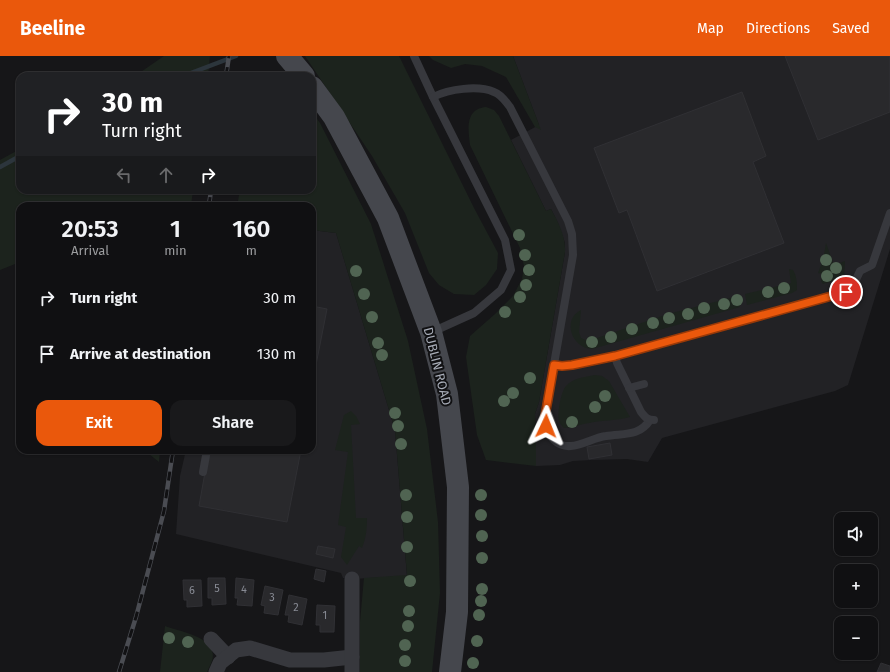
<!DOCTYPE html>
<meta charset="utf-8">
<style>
body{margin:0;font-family:"Fira Sans",sans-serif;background:#19191b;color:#f1f3f6;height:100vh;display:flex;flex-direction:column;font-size:15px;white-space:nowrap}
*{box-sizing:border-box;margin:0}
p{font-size:13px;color:#9c9d9f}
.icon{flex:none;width:22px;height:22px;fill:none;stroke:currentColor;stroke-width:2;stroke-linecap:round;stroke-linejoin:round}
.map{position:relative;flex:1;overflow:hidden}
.drawer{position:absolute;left:16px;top:146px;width:300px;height:252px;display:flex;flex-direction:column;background:#101012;border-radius:12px;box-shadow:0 1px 3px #0004,0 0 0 1px #303032}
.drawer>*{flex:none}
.guide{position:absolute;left:16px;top:16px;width:300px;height:122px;border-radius:12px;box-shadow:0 1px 3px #0004,0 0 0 1px #303032;background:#202124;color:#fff;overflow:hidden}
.tools{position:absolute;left:834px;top:456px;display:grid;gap:8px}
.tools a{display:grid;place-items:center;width:44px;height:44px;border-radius:8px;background:#101012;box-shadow:0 1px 3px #0004,0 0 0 1px #303032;font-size:20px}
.pin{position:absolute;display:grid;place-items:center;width:34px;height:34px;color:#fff;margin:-17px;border:2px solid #fff;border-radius:50%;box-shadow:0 1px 4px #0007}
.me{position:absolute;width:44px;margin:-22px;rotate:2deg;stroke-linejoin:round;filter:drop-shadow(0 0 3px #0008)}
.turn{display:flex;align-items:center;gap:14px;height:84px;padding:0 20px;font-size:18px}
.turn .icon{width:52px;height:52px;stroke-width:2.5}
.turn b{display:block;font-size:28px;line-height:34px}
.lanes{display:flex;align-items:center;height:38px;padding:0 20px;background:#0003;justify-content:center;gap:20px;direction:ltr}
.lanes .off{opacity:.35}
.eta{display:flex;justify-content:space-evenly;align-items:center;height:68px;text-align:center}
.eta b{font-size:24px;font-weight:600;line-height:28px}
.action{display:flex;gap:8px;margin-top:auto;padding:8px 20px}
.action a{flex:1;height:46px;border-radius:12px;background:#ea580c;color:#fff;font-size:16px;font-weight:600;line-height:46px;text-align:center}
.action a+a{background:#19191b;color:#f1f3f6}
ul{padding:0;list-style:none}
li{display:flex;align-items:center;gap:12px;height:56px;padding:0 20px}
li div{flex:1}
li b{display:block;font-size:15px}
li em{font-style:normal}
header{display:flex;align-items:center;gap:24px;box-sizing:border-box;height:56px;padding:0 20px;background:#ea580c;color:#fff}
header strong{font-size:19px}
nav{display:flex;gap:22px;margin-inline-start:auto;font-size:14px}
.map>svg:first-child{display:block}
.built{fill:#222225}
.green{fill:#1c231d}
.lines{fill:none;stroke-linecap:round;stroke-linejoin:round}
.stream{stroke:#2c353c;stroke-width:4.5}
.building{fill:#29292c;stroke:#303034}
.service{stroke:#37383d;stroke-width:8}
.minor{stroke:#37383d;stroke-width:15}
.secondary{stroke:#45474d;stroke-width:22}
.rail-casing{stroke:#4a4c52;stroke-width:4.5}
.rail{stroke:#111113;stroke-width:3;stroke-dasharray:9;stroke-linecap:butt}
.tree{fill:#506452}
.route-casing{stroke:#983908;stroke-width:10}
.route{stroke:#ea580c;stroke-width:7}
.labels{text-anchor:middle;stroke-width:4;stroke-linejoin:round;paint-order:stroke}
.number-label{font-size:11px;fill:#888b94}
.street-label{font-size:13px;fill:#a8adb8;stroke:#111113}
</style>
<header>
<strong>Beeline</strong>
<nav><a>Map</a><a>Directions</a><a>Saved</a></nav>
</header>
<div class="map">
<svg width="890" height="616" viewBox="0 0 890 616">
<rect width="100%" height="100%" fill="#161618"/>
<g class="built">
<polygon points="513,0 890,0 890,193 848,329 835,335 662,382 648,406 627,403 591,404 573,405 560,409 536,410 536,387 535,358 539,346 565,196 565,187 558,167 551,153 546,155 511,84 539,69"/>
<polygon points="312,174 336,177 395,374 407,520 352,523 343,522 341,517 176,478 180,420 186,394 312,394"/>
</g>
<g class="green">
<polygon points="164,0 210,0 208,20 135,20"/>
<polygon points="305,0 399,0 474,152 498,197 497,213 486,229 474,239 454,238 439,229 429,217 405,157 372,100"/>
<polygon points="429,0 513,0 541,74 535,71 506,21 482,10 465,8 451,12 433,4"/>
<path d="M486 51 494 54 499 60 546 155 551 153C558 166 566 180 565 196L539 346 535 358 536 387V410L486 404 477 379 466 301 470 280 495 258 513 240 522 223 524 210 520 192 470 89C468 73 465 53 486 51Z"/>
<polygon points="312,56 320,67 371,168 408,285 427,373 438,466 440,537 432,616 360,616 360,566 364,522 407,519 395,374 336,177 312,174 312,150 237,150 240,134 312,134"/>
<polygon points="20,93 20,134 193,134 191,150 20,150 20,206 0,214 0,104"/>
<polygon points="826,187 834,209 845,205 844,221 839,229 837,224 823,228 821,225 823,218 818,217 823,204"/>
<path d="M789 213 793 214C797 221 797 227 797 234L792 237 747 249 745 238 791 227Z"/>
<path d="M738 240 740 251 592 293C571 292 562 263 581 254L579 276 581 282 588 285 668 258Z"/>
<path d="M595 319 602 320 609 325 630 361C616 365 603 364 589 367 580 368 573 372 564 372 562 370 560 368 559 365 557 358 561 335 566 330 573 322 585 321 595 319Z"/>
<path d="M351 355 356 360 360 368 351 369 356 462H367C367 473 366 482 362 492L359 490 347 509 341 501 346 471 338 469 348 396 335 394 344 359Z"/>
<polygon points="144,394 160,394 159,406"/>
<path d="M165 570C179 575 208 580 212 595 215 602 210 609 207 616H160Z"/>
</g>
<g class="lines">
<g class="stream">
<polyline points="183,20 236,0"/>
<polyline points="0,111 20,100"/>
</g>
</g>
<g class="building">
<polygon points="785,0 890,0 890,56 818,84"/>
<polygon points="742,36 766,100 753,106 784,187 657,235 627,154 619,157 594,92"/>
<polygon points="312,250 327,253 314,319 312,318"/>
<polygon points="312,318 314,319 312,332"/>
<polygon points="610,387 612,399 589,403 587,391"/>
<polygon points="209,394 301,394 287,466 199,450"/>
<polygon points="318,490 335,493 333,502 316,498"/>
<polygon points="316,513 326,515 324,526 314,523"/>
<polygon points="208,522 225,522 226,548 212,549 212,542 208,542"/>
<polygon points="236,522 254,524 252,550 237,549 238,542 235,542"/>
<polygon points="183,524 201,524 202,550 187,551 187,544 184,544"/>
<polygon points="265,530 283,534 278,559 264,557 265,550 261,549"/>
<polygon points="289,539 307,543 302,569 288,566 289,559 285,559"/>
<polygon points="317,549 335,550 334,576 320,576 320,569 316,569"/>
<polygon points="881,607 890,610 890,616 877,616"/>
</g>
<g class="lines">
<g class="service">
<polyline points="414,0 433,41 505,184 511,214 501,234 474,257 432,276"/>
<path d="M433 41C449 33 478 29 494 36 502 39 505 45 510 51L568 165 572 178 573 199 545 360C546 370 547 377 554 384 569 399 589 382 606 380 623 377 639 381 650 364"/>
<path d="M615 300 617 307 641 356C645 361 647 364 654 364"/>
<polyline points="554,309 562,310 572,309 615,300 846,236 853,230 860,215 872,209 890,157"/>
<polyline points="629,332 644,328"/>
<polyline points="203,416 207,394"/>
</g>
<g class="minor">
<polyline points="211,583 228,601"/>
<polyline points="216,616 220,607 236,594 250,592 290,604 324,604 352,601"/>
<polyline points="352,616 352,523"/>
</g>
<g class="secondary">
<polyline points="287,0 304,20"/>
<polyline points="312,31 334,61 388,162 431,276 447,338 458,431 457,556 450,616"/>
</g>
<g class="rail-casing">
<g id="rail">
<polyline points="226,20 229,0"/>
<polyline points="209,150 211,134"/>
<polyline points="119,616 136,561 164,455 173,394"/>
</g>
</g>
<use href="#rail" class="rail"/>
</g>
<g class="tree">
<circle cx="519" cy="179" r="6"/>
<circle cx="525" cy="199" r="6"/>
<circle cx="826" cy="204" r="6"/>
<circle cx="836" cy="212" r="6"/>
<circle cx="529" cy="214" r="6"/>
<circle cx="356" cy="215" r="6"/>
<circle cx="827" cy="220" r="6"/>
<circle cx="526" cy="229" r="6"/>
<circle cx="784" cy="232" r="6"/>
<circle cx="768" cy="236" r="6"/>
<circle cx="364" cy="238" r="6"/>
<circle cx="520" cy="241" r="6"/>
<circle cx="737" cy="244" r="6"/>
<circle cx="724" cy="248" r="6"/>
<circle cx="704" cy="252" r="6"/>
<circle cx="505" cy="256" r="6"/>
<circle cx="688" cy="258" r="6"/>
<circle cx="372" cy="261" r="6"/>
<circle cx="669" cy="262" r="6"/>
<circle cx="653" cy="267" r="6"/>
<circle cx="632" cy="273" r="6"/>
<circle cx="611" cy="281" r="6"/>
<circle cx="592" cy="286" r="6"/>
<circle cx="378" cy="287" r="6"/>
<circle cx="382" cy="299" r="6"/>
<circle cx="530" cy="322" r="6"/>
<circle cx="513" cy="337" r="6"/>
<circle cx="605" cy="340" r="6"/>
<circle cx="504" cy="345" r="6"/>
<circle cx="595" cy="351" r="6"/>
<circle cx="395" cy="357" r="6"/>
<circle cx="572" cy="366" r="6"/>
<circle cx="398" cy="370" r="6"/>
<circle cx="401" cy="388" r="6"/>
<circle cx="406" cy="439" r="6"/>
<circle cx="481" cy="439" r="6"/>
<circle cx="481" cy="459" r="6"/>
<circle cx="407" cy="461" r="6"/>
<circle cx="482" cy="480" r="6"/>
<circle cx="407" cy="491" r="6"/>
<circle cx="482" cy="502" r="6"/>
<circle cx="410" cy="525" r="6"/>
<circle cx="482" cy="533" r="6"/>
<circle cx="481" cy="545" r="6"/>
<circle cx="409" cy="555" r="6"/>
<circle cx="479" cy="559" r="6"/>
<circle cx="408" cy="570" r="6"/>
<circle cx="169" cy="582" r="6"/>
<circle cx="477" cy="585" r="6"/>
<circle cx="188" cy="586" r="6"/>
<circle cx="405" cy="589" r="6"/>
<circle cx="405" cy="605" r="6"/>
<circle cx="473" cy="607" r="6"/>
</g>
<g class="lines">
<g class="route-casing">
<polyline id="route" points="546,370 545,360 554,309 562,310 572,309 615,300 846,236"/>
</g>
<use href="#route" class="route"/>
</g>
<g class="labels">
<g class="number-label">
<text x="217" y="536">5</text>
<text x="244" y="537">4</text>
<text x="192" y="538">6</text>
<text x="272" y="545">3</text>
<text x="296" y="555">2</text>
<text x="325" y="563">1</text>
</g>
<g class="street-label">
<text transform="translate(438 310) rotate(76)" y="5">DUBLIN ROAD</text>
</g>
</g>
</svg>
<div class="tools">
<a><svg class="icon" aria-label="sound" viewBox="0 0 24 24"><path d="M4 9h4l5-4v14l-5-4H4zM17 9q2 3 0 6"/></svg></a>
<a>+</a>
<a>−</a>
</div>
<div class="pin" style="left:846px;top:236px;background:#d93025"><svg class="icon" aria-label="arrive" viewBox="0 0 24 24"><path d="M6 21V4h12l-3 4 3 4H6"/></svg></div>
<svg class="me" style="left:546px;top:370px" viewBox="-20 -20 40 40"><path d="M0-17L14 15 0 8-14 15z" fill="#ea580c" stroke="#fff" stroke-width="4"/></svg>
<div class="guide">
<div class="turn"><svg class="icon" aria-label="right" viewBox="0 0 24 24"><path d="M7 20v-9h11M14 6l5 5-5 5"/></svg><div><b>30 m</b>Turn right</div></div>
<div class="lanes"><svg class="icon off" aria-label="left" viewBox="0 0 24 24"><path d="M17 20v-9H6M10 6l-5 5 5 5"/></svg><svg class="icon off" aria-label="ahead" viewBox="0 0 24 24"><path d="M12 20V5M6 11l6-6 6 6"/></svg><svg class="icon" aria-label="right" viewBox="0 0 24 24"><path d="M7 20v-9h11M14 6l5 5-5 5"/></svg></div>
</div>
<section class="drawer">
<div class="eta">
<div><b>20:53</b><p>Arrival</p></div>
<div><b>1</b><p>min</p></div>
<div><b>160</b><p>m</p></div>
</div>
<ul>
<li><svg class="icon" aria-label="right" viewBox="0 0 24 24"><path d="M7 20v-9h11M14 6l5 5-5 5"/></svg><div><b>Turn right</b></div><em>30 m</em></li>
<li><svg class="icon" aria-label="arrive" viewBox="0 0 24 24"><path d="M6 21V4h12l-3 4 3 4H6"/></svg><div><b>Arrive at destination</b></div><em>130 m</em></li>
</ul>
<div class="action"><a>Exit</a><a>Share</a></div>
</section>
</div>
